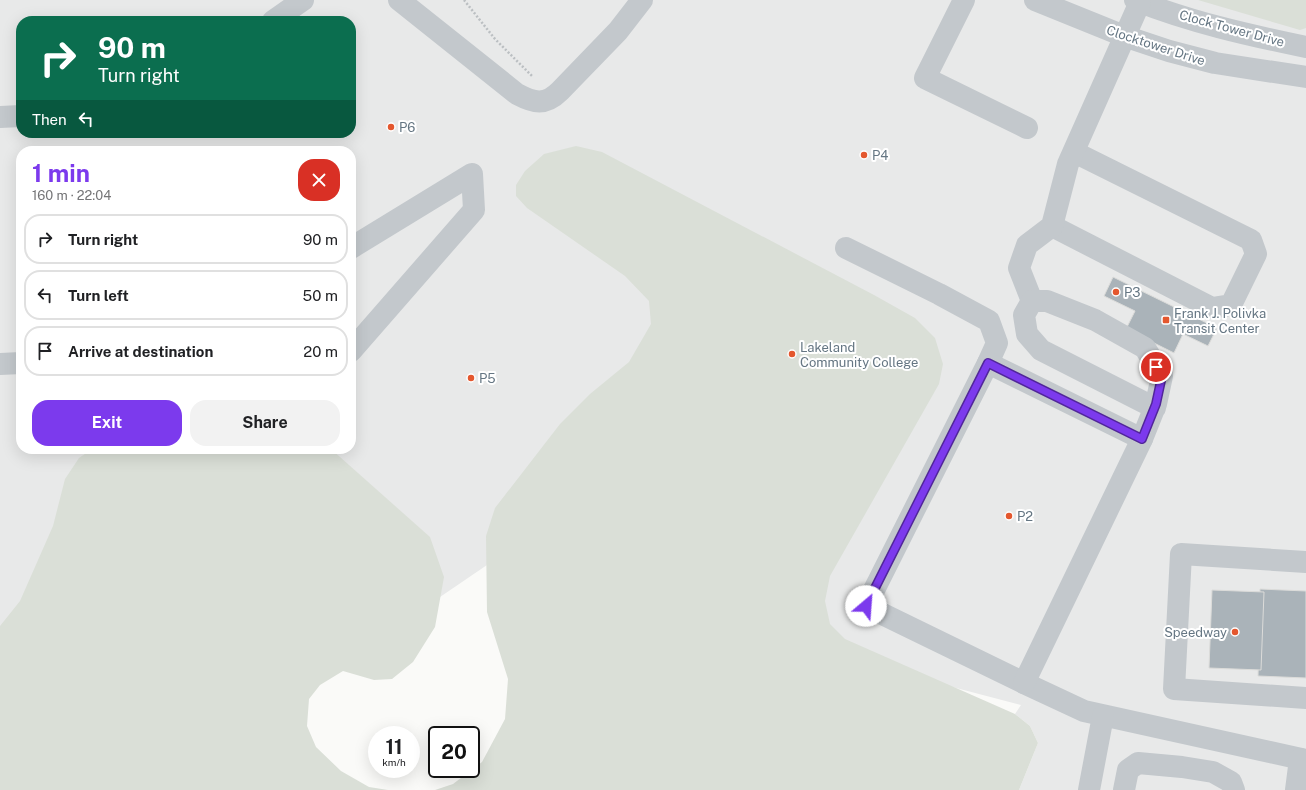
<!DOCTYPE html>
<meta charset="utf-8">
<style>
body{margin:0;font-family:"Public Sans",sans-serif;background:#f2f2f2;color:#202124;height:100vh;display:flex;flex-direction:column;font-size:15px;white-space:nowrap}
*{box-sizing:border-box;margin:0}
p{font-size:13px;color:#757577}
.icon{flex:none;width:22px;height:22px;fill:none;stroke:currentColor;stroke-width:2;stroke-linecap:round;stroke-linejoin:round}
.map{position:relative;flex:1;overflow:hidden}
.sheet{position:absolute;left:16px;top:146px;width:340px;height:308px;display:flex;flex-direction:column;background:#fff;border-radius:16px;box-shadow:0 4px 16px #0002}
.sheet>*{flex:none}
.banner{position:absolute;left:16px;top:16px;width:340px;height:122px;border-radius:16px;box-shadow:0 4px 16px #0002;background:#0b6e4f;color:#fff;overflow:hidden}
.speed{position:absolute;left:368px;top:726px;display:flex;gap:8px;font-size:20px;font-weight:700;text-align:center}
.speed>*{display:grid;place-content:center;width:52px;height:52px;border-radius:50%;background:#fff;box-shadow:0 4px 16px #0002;line-height:1}
.speed small{font-size:10px;font-weight:400}
.speed .limit{border:2px solid #111;border-radius:6px;background:#fff;color:#111}
.pin{position:absolute;display:grid;place-items:center;width:34px;height:34px;color:#fff;margin:-17px;border:2px solid #fff;border-radius:50%;box-shadow:0 1px 4px #0007}
.me{position:absolute;width:44px;margin:-22px;rotate:27deg;stroke-linejoin:round;filter:drop-shadow(0 0 3px #0008)}
.turn{display:flex;align-items:center;gap:14px;height:84px;padding:0 16px;font-size:18px}
.turn .icon{width:52px;height:52px;stroke-width:2.5}
.turn b{display:block;font-size:28px;line-height:34px}
.then{display:flex;align-items:center;height:38px;padding:0 16px;background:#0003;gap:8px;font-size:15px}
.round{display:grid;place-items:center;flex:none;width:42px;height:42px;border-radius:16px;background:#f2f2f2}
.summary{display:flex;align-items:center;justify-content:space-between;height:68px;padding:0 16px}
h1{font-size:24px;font-weight:700;line-height:30px;color:#7c3aed}
.button{display:flex;gap:8px;margin-top:auto;padding:8px 16px}
.button a{flex:1;height:46px;border-radius:16px;background:#7c3aed;color:#fff;font-size:16px;font-weight:700;line-height:46px;text-align:center}
.button a+a{background:#f2f2f2;color:#202124}
ul{padding:0;list-style:none}
li{display:flex;align-items:center;gap:12px;height:50px;margin:0 8px 6px;padding:0 8px;border:2px solid #e0e0e0;border-radius:16px}
li div{flex:1}
li b{display:block;font-size:15px}
li em{font-style:normal}
.map>svg:first-child{display:block}
.built{fill:#e8e9e9;fill-rule:evenodd}
.green{fill:#dadfd7}
.building{fill:#aab3b9;stroke:#dcdcda}
.lines{fill:none;stroke-linecap:round;stroke-linejoin:round}
.path{stroke:#bbbfc2;stroke-width:2.5;stroke-dasharray:2 2;stroke-linecap:butt}
.minor{stroke:#c3c8cc;stroke-width:22}
.route-casing{stroke:#51269a;stroke-width:10}
.route{stroke:#7c3aed;stroke-width:7}
.poi-dot{fill:#e4572e;stroke:#fff;stroke-width:1.5}
.labels{text-anchor:middle;stroke-width:4;stroke-linejoin:round;paint-order:stroke}
.street-label{font-size:13px;fill:#657683;stroke:#fff}
.poi-label{font-size:13px;fill:#657683;stroke:#fff;text-anchor:start}
</style>
<div class="map">
<svg width="1306" height="790" viewBox="0 0 1306 790">
<rect width="100%" height="100%" fill="#fafaf8"/>
<path class="built" d="M0 0H1306V790H1019L1038 743 1030 726 1015 714 1021 705 487 565 157 790H0ZM21 21H351V133H21ZM21 151H351V449H21Z"/>
<g class="green">
<polygon points="1198,0 1306,0 1306,28 1300,30"/>
<polygon points="576,146 602,152 874,295 915,318 935,338 943,364 939,384 830,576 825,601 830,624 845,639 1015,714 1030,726 1038,743 1019,790 435,790 453,784 482,762 505,719 508,679 487,612 486,536 495,508 560,424 590,394 629,362 651,324 649,301 625,276 527,208 516,196 516,185 525,171 544,154"/>
<polygon points="92,449 331,449 430,537 444,577 435,627 413,662 392,679 374,680 343,671 320,685 309,699 307,726 316,747 341,771 369,787 388,790 0,790 0,626 20,601 53,526 65,479 79,458"/>
</g>
<g class="building">
<polygon points="1113,277 1217,328 1208,346 1183,334 1174,353 1126,329 1135,311 1104,296"/>
<polygon points="1260,589 1306,591 1306,678 1258,676"/>
<polygon points="1212,590 1264,592 1261,670 1209,668"/>
</g>
<g class="lines">
<polyline class="path" points="464,0 495,39 532,76"/>
<g class="minor">
<path d="M399 0 517 94C534 103 545 106 560 91L618 31 642 0"/>
<polyline points="964,0 925,78 1027,128"/>
<polyline points="1035,0 1124,36 1169,51 1215,63 1306,77"/>
<path d="M1135 0C1190 22 1248 35 1306 47"/>
<polyline points="273,21 303,0"/>
<polyline points="0,117 21,116"/>
<polyline points="1052,226 1212,308 1231,305 1256,254 1251,240 1074,152"/>
<polyline points="351,248 472,174 474,210 351,351"/>
<polyline points="846,248 939,294 989,321 997,343 988,363 866,606 1024,683 1084,711 1306,760"/>
<polyline points="1032,301 1019,268 1027,245 1052,226 1068,164 1140,2"/>
<polyline points="988,363 1142,439 1024,683"/>
<polyline points="0,364 21,363"/>
<polyline points="1142,439 1156,404 1162,376 1145,348 1095,320 1047,301 1032,301 1024,315 1027,334 1041,350 1155,408"/>
<polyline points="1306,562 1181,554 1174,689 1306,698"/>
<polyline points="1089,790 1103,716"/>
<polyline points="1124,790 1128,770 1138,763 1182,767 1213,772 1231,782 1234,790"/>
<polyline points="1296,790 1300,759"/>
</g>
</g>
<g class="lines">
<g class="route-casing">
<polyline id="route" points="866,606 988,363 1142,439 1156,404 1162,376 1156,367"/>
</g>
<use href="#route" class="route"/>
</g>
<g class="poi-dot">
<circle cx="391" cy="127" r="4"/>
<circle cx="864" cy="155" r="4"/>
<circle cx="1116" cy="292" r="4"/>
<rect x="1162" y="316" width="8" height="8" rx="2"/>
<circle cx="792" cy="354" r="4"/>
<circle cx="471" cy="378" r="4"/>
<circle cx="1009" cy="516" r="4"/>
<circle cx="1235" cy="632" r="4"/>
</g>
<g class="labels">
<g class="street-label">
<text transform="translate(1232 28) rotate(15)" y="5">Clock Tower Drive</text>
<text transform="translate(1156 45) rotate(18)" y="5">Clocktower Drive</text>
</g>
<g class="poi-label">
<text x="399" y="132">P6</text>
<text x="872" y="160">P4</text>
<text x="1124" y="297">P3</text>
<text x="1174" y="318">Frank J. Polivka<tspan x="1174" dy="15">Transit Center</tspan></text>
<text x="800" y="352">Lakeland<tspan x="800" dy="15">Community College</tspan></text>
<text x="479" y="383">P5</text>
<text x="1017" y="521">P2</text>
<text x="1227" y="637" text-anchor="end">Speedway</text>
</g>
</g>
</svg>
<div class="speed"><div>11<small>km/h</small></div><div class="limit">20</div></div>
<div class="pin" style="left:1156px;top:367px;background:#d93025"><svg class="icon" aria-label="arrive" viewBox="0 0 24 24"><path d="M6 21V4h12l-3 4 3 4H6"/></svg></div>
<svg class="me" style="left:866px;top:606px" viewBox="-20 -20 40 40"><circle r="19" fill="#fff"/><path d="M0-13L10 11 0 6-10 11z" fill="#7c3aed"/></svg>
<div class="banner">
<div class="turn"><svg class="icon" aria-label="right" viewBox="0 0 24 24"><path d="M7 20v-9h11M14 6l5 5-5 5"/></svg><div><b>90 m</b>Turn right</div></div>
<div class="then">Then<svg class="icon" aria-label="left" viewBox="0 0 24 24"><path d="M17 20v-9H6M10 6l-5 5 5 5"/></svg></div>
</div>
<section class="sheet">
<div class="summary"><div><h1>1 min</h1><p>160 m · 22:04</p></div><a class="round" style="background:#d93025;color:#fff"><svg class="icon" aria-label="close" viewBox="0 0 24 24"><path d="M6 6l12 12M18 6L6 18"/></svg></a></div>
<ul>
<li><svg class="icon" aria-label="right" viewBox="0 0 24 24"><path d="M7 20v-9h11M14 6l5 5-5 5"/></svg><div><b>Turn right</b></div><em>90 m</em></li>
<li><svg class="icon" aria-label="left" viewBox="0 0 24 24"><path d="M17 20v-9H6M10 6l-5 5 5 5"/></svg><div><b>Turn left</b></div><em>50 m</em></li>
<li><svg class="icon" aria-label="arrive" viewBox="0 0 24 24"><path d="M6 21V4h12l-3 4 3 4H6"/></svg><div><b>Arrive at destination</b></div><em>20 m</em></li>
</ul>
<div class="button"><a>Exit</a><a>Share</a></div>
</section>
</div>
